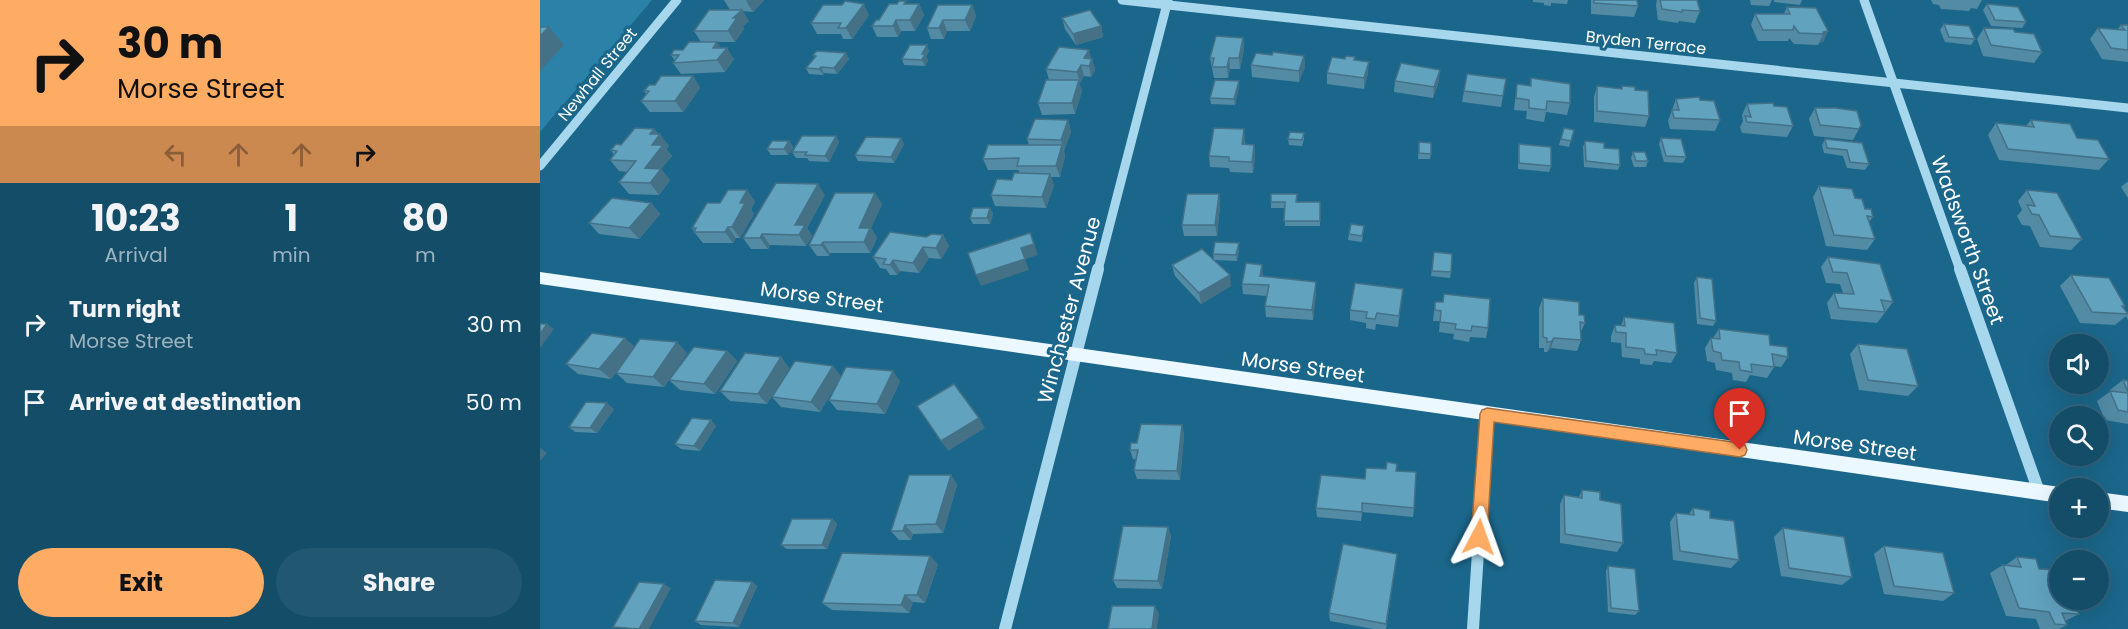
<!DOCTYPE html>
<meta charset="utf-8">
<style>
body{margin:0;font-family:Poppins,sans-serif;background:#215771;color:#f1f3f6;height:100vh;display:flex;flex-direction:column;font-size:22px;white-space:nowrap}
*{box-sizing:border-box;margin:0}
p{font-size:20px;color:#9db4c0}
.icon{flex:none;width:33px;height:33px;fill:none;stroke:currentColor;stroke-width:2;stroke-linecap:round;stroke-linejoin:round}
.map{position:relative;flex:1;overflow:hidden}
.drawer{display:flex;flex-direction:column;background:#144d68;width:540px}
.drawer>*{flex:none}
.hud{background:#feab63;color:#111;overflow:hidden}
.buttons{position:absolute;left:1509px;top:334px;display:grid;gap:12px}
.buttons a{display:grid;place-items:center;width:60px;height:60px;border-radius:50%;background:#144d68;box-shadow:0 6px 24px #0002,0 0 0 2px #33647c;font-size:30px}
.pin{position:absolute;display:grid;place-items:center;width:51px;height:51px;color:#fff;margin:-62px -26px;border-radius:50% 50% 50% 0;rotate:-45deg;box-shadow:0 0 6px #0007}
.pin .icon{rotate:45deg}
.me{position:absolute;width:66px;margin:-33px;rotate:4deg;stroke-linejoin:round;filter:drop-shadow(0 0 4px #0008)}
.turn{display:flex;align-items:center;gap:21px;height:126px;padding:0 18px;font-size:27px}
.turn .icon{width:78px;height:78px;stroke-width:2.5}
.turn b{display:block;font-size:42px;line-height:51px}
.lanes{display:flex;align-items:center;height:57px;padding:0 18px;background:#0003;justify-content:center;gap:30px;direction:ltr}
.lanes .off{opacity:.35}
.eta{display:flex;justify-content:space-evenly;align-items:center;height:102px;text-align:center}
.eta b{font-size:36px;font-weight:700;line-height:42px}
.action{display:flex;gap:12px;margin-top:auto;padding:12px 18px}
.action a{flex:1;height:69px;border-radius:36px;background:#feab63;color:#111;font-size:24px;font-weight:700;line-height:69px;text-align:center}
.action a+a{background:#215771;color:#f1f3f6}
ul{padding:0;list-style:none}
li{display:flex;align-items:center;gap:18px;height:78px;padding:0 18px}
li div{flex:1}
li b{display:block;font-size:22px}
li em{font-style:normal}
main{display:flex;flex:1;min-height:0}
.map>svg:first-child{display:block}
.green{fill:#2b81a7}
.lines{fill:none;stroke-linecap:round;stroke-linejoin:round}
.minor-far1{stroke:#a6d7ed;stroke-width:9}
.minor{stroke:#a6d7ed;stroke-width:12}
.major{fill:#ecf8ff;fill-rule:evenodd}
.wall{fill:#538ba4}
.shaded-wall{fill:#447186}
.building{fill:#61a2bf;stroke:#447186;stroke-width:1.5}
.route{fill:#feab63;stroke:#a56f40;stroke-width:1.5}
.labels{text-anchor:middle;stroke-width:6;stroke-linejoin:round;paint-order:stroke}
.far-street-label{font-size:16px;fill:#fff;stroke:#1b678b}
.street-label{font-size:20px;fill:#fff;stroke:#1b678b}
</style>
<main>
<section class="drawer">
<div class="hud">
<div class="turn"><svg class="icon" aria-label="right" viewBox="0 0 24 24"><path d="M7 20v-9h11M14 6l5 5-5 5"/></svg><div><b>30 m</b>Morse Street</div></div>
<div class="lanes"><svg class="icon off" aria-label="left" viewBox="0 0 24 24"><path d="M17 20v-9H6M10 6l-5 5 5 5"/></svg><svg class="icon off" aria-label="ahead" viewBox="0 0 24 24"><path d="M12 20V5M6 11l6-6 6 6"/></svg><svg class="icon off" aria-label="ahead" viewBox="0 0 24 24"><path d="M12 20V5M6 11l6-6 6 6"/></svg><svg class="icon" aria-label="right" viewBox="0 0 24 24"><path d="M7 20v-9h11M14 6l5 5-5 5"/></svg></div>
</div>
<div class="eta">
<div><b>10:23</b><p>Arrival</p></div>
<div><b>1</b><p>min</p></div>
<div><b>80</b><p>m</p></div>
</div>
<ul>
<li><svg class="icon" aria-label="right" viewBox="0 0 24 24"><path d="M7 20v-9h11M14 6l5 5-5 5"/></svg><div><b>Turn right</b><p>Morse Street</p></div><em>30 m</em></li>
<li><svg class="icon" aria-label="arrive" viewBox="0 0 24 24"><path d="M6 21V4h12l-3 4 3 4H6"/></svg><div><b>Arrive at destination</b></div><em>50 m</em></li>
</ul>
<div class="action"><a>Exit</a><a>Share</a></div>
</section>
<div class="map">
<svg width="1588" height="629" viewBox="0 0 1588 629">
<rect width="100%" height="100%" fill="#1b678b"/>
<polygon class="green" points="0,0 112,0 0,132"/>
<g class="lines">
<g class="minor-far1">
<polyline points="582,0 1588,108"/>
<polyline points="1324,0 1420,270"/>
<polyline points="0,166 137,0"/>
<polyline points="558,270 628,0"/>
</g>
<g class="minor">
<polyline points="1420,269 1499,492"/>
<polyline points="465,629 558,269"/>
<polyline points="933,629 947,414"/>
</g>
<g class="major">
<polygon points="0,272 1520,487 1525,489 1520,489 1520,503 0,284"/>
<polygon points="1558,492 1588,496 1588,512 1558,508"/>
</g>
</g>
<g class="wall">
<polygon points="184,0 224,0 213,12 202,11 209,21 203,26 204,29 195,42 161,42 154,31 195,10 190,10"/>
<polygon points="993,0 1028,0 1027,4 1011,3 1011,6 1004,5 1004,3 993,2"/>
<polygon points="1051,0 1097,0 1098,6 1094,17 1051,14"/>
<polygon points="1117,0 1157,0 1160,11 1155,23 1139,21 1138,23 1118,20 1116,5"/>
<polygon points="1210,0 1232,0 1229,6 1211,5"/>
<polygon points="1234,0 1262,0 1260,5 1234,2"/>
<polygon points="1391,0 1442,0 1437,9 1431,8 1429,11 1401,9 1399,5 1393,4"/>
<polygon points="367,4 379,4 384,15 375,31 361,31 358,37 337,37 332,26 339,20"/>
<polygon points="1447,4 1486,22 1482,28 1451,26 1443,10"/>
<polygon points="432,5 436,16 430,31 407,31 404,39 391,39 387,28"/>
<polygon points="1247,7 1288,31 1283,42 1279,43 1278,45 1254,44 1249,38 1248,41 1218,41 1211,25 1215,14 1244,14"/>
<polygon points="329,15 312,39 303,39 301,34 277,34 271,23"/>
<polygon points="522,18 561,26 563,37 536,45 525,29"/>
<polygon points="1404,24 1435,39 1431,45 1405,42 1400,30"/>
<polygon points="1581,25 1588,25 1588,62 1562,59 1550,39 1558,28 1577,30"/>
<polygon points="1444,28 1475,32 1502,52 1494,63 1443,56 1437,39"/>
<polygon points="703,38 704,49 700,69 690,69 688,78 674,78 670,58"/>
<polygon points="181,48 194,59 185,72 141,74 133,63 135,61 131,55"/>
<polygon points="389,51 386,57 388,60 385,66 364,65 362,59"/>
<polygon points="273,55 309,59 297,74 284,73 283,75 269,74 266,68 275,58"/>
<polygon points="732,55 764,56 765,67 759,82 712,77 711,65"/>
<polygon points="552,59 555,70 551,77 544,76 540,83 539,83 542,91 535,114 502,115 498,103 509,80 506,69"/>
<polygon points="814,60 828,73 824,89 787,84 787,73"/>
<polygon points="927,74 966,79 961,107 922,102"/>
<polygon points="153,76 160,88 143,112 110,112 101,101 106,94 104,91 115,85"/>
<polygon points="991,78 1030,103 1027,115 1006,112 1004,122 986,119 987,111 974,110 977,84 990,86"/>
<polygon points="699,81 699,87 695,105 671,104 670,98"/>
<polygon points="855,81 899,81 893,98 854,92"/>
<polygon points="1057,86 1081,89 1082,86 1095,90 1109,116 1105,127 1054,122 1054,97"/>
<polygon points="1136,99 1160,100 1180,120 1175,131 1130,129 1128,121"/>
<polygon points="1207,104 1234,106 1253,126 1247,137 1202,133 1200,127 1203,121 1202,115"/>
<polygon points="1275,108 1321,125 1313,140 1274,136 1269,119"/>
<polygon points="528,120 531,132 524,151 525,156 520,177 511,177 514,185 506,208 455,206 451,195 480,173 478,170 448,170 443,159 489,145 487,139"/>
<polygon points="1491,120 1537,138 1569,159 1559,170 1459,160 1448,135 1456,123 1486,126"/>
<polygon points="1024,128 1034,130 1029,147 1019,145"/>
<polygon points="114,129 129,146 126,149 132,156 121,169 130,180 119,195 89,194 79,182 88,172 79,171 70,160 74,155 71,150"/>
<polygon points="764,133 764,139 762,146 749,145 748,139"/>
<polygon points="296,136 299,142 289,162 269,161 267,158 256,158 252,152"/>
<polygon points="1121,138 1146,157 1143,163 1124,162 1119,144"/>
<polygon points="1285,139 1322,143 1329,164 1325,170 1307,168 1303,156 1284,153 1282,145"/>
<polygon points="705,140 705,145 714,145 715,156 713,173 690,172 689,168 670,167 669,156"/>
<polygon points="249,141 253,147 248,155 231,155 227,149"/>
<polygon points="1045,141 1064,148 1080,165 1078,170 1044,167 1043,147"/>
<polygon points="879,142 891,154 890,159 878,159"/>
<polygon points="364,144 354,163 318,161 315,155"/>
<polygon points="979,144 1011,166 1009,172 978,169 978,150"/>
<polygon points="1093,152 1108,161 1106,167 1094,167 1091,158"/>
<polygon points="1587,182 1588,182 1588,198 1581,187"/>
<polygon points="1279,186 1315,198 1333,217 1329,222 1335,239 1327,250 1286,246 1273,197"/>
<polygon points="1487,190 1542,239 1531,250 1500,247 1490,226 1482,225 1477,216 1482,210 1478,201"/>
<polygon points="679,194 680,205 677,236 644,236 642,225"/>
<polygon points="285,195 267,228 272,236 266,246 230,245 228,249 211,249 203,238"/>
<polygon points="215,201 211,210 214,214 200,238 196,238 193,243 163,243 154,232 154,231 152,228"/>
<polygon points="731,202 780,202 780,226 745,226 745,208 731,208"/>
<polygon points="111,203 120,214 99,239 59,234 49,223"/>
<polygon points="342,204 331,228 337,238 330,253 290,253 289,256 277,256 269,245"/>
<polygon points="450,208 453,214 450,224 433,224 430,218"/>
<polygon points="824,226 822,242 808,240 809,234"/>
<polygon points="403,235 409,246 401,259 389,258 379,273 360,271 357,275 350,275 346,269 340,268 333,257 386,237"/>
<polygon points="699,243 699,249 697,261 674,260 673,254"/>
<polygon points="894,252 911,272 910,278 891,276"/>
<polygon points="1288,257 1353,302 1337,323 1291,319 1287,303 1294,293 1303,293 1300,284 1286,283 1281,267"/>
<polygon points="632,265 691,286 661,304 635,276"/>
<polygon points="1531,275 1585,306 1583,307 1587,313 1588,312 1588,320 1586,316 1575,325 1540,323 1520,286"/>
<polygon points="723,276 776,282 776,293 773,320 726,317 725,306 727,296 703,294 702,284"/>
<polygon points="1157,277 1176,321 1173,326 1157,324 1154,283"/>
<polygon points="863,289 858,327 836,324 835,330 826,328 826,323 810,320 810,310"/>
<polygon points="1003,298 1039,315 1045,323 1040,333 1041,340 1037,351 1011,348 1007,352 1004,352 1004,348 999,348 999,308"/>
<polygon points="895,302 948,328 946,338 930,337 929,342 913,339 914,334 899,332 900,321 893,321"/>
<polygon points="1084,317 1137,353 1131,363 1114,361 1112,365 1100,364 1100,359 1082,357 1081,343 1071,342 1071,336 1075,325 1081,326"/>
<polygon points="1179,329 1230,345 1248,357 1241,367 1234,366 1234,367 1227,378 1210,375 1206,382 1193,380 1192,373 1176,370 1175,363 1167,361 1165,348 1171,338 1173,338"/>
<polygon points="1318,344 1378,386 1368,396 1319,390 1310,354"/>
<polygon points="95,347 147,353 124,387 87,383 76,373 77,371 71,379 38,374 26,364"/>
<polygon points="187,351 197,361 175,394 140,390 129,380"/>
<polygon points="241,357 249,368 227,404 190,401 180,391"/>
<polygon points="301,376 280,412 241,407 232,397"/>
<polygon points="1583,380 1588,381 1588,424 1565,420 1557,401 1571,391 1570,390"/>
<polygon points="360,381 345,414 297,410 289,400"/>
<polygon points="74,409 57,433 35,432 29,427"/>
<polygon points="642,425 644,435 640,480 597,479 594,470 596,459 593,459 590,450 597,443"/>
<polygon points="176,426 160,451 141,449 135,444"/>
<polygon points="856,471 874,508 873,517 822,512 821,521 777,517 776,508 825,479"/>
<polygon points="411,475 417,485 403,533 373,534 371,540 359,540 351,531"/>
<polygon points="1042,490 1060,500 1083,543 1077,552 1020,543 1020,504 1024,495 1039,497"/>
<polygon points="1153,508 1170,518 1199,560 1191,568 1133,560 1130,522 1136,513 1149,514"/>
<polygon points="292,519 297,524 287,549 247,549 241,545"/>
<polygon points="628,527 631,536 622,589 577,588 573,580"/>
<polygon points="1243,528 1312,577 1302,585 1241,576 1234,537"/>
<polygon points="1344,546 1414,593 1403,601 1344,594 1334,554"/>
<polygon points="857,554 846,629 834,629 790,621 789,613"/>
<polygon points="1477,557 1499,569 1539,614 1525,621 1527,625 1519,629 1500,629 1496,619 1466,616 1450,573 1463,565 1466,565"/>
<polygon points="398,564 385,603 373,602 369,613 292,610 282,603"/>
<polygon points="1068,566 1099,611 1095,615 1068,612 1066,571"/>
<polygon points="212,582 217,586 199,627 161,625 155,621"/>
</g>
<g class="shaded-wall">
<polygon points="207,0 224,0 213,12 206,1"/>
<polygon points="324,4 329,15 312,39 306,28"/>
<polygon points="379,4 384,15 375,31 370,20"/>
<polygon points="432,5 436,16 430,31 425,20"/>
<polygon points="202,10 209,21 203,26 204,29 195,42 188,31 193,18"/>
<polygon points="356,20 361,31 358,37 353,26"/>
<polygon points="403,20 407,31 404,39 399,28"/>
<polygon points="561,26 563,37 536,45 533,34"/>
<polygon points="9,27 24,45 0,71 0,36"/>
<polygon points="1288,31 1283,42 1279,43 1283,34 1283,32"/>
<polygon points="703,38 704,49 700,69 699,58"/>
<polygon points="177,42 184,52 187,48 194,59 185,72 177,60 173,48"/>
<polygon points="387,45 389,51 386,57 388,60 385,66 382,60 382,54"/>
<polygon points="549,50 555,70 551,77 549,66 544,58"/>
<polygon points="306,53 309,59 297,74 294,68"/>
<polygon points="764,56 765,67 759,82 759,71"/>
<polygon points="689,58 690,69 688,78 687,67"/>
<polygon points="829,62 828,73 824,89 824,78"/>
<polygon points="541,65 544,76 540,83 537,72"/>
<polygon points="281,67 284,73 283,75 279,69"/>
<polygon points="900,70 899,81 893,98 894,87"/>
<polygon points="153,76 160,88 143,112 135,101"/>
<polygon points="539,80 542,91 535,114 532,103"/>
<polygon points="699,81 699,87 695,105 694,99"/>
<polygon points="528,120 531,132 524,151 521,140"/>
<polygon points="114,129 119,136 120,134 129,146 126,149 132,156 121,169 130,180 119,195 110,183 105,168 112,145 110,134"/>
<polygon points="704,129 705,140 703,156 702,144"/>
<polygon points="296,136 299,142 289,162 285,156"/>
<polygon points="361,138 364,144 354,163 351,157"/>
<polygon points="249,141 253,147 248,155 244,149"/>
<polygon points="522,145 525,156 520,177 516,166"/>
<polygon points="714,145 715,156 713,173 712,162"/>
<polygon points="510,174 514,185 506,208 502,197"/>
<polygon points="278,184 285,195 267,228 272,236 266,246 259,235 255,225"/>
<polygon points="207,190 215,201 211,210 214,214 200,238 192,227 200,203"/>
<polygon points="335,193 342,204 331,228 337,238 330,253 324,242 319,228"/>
<polygon points="679,194 680,205 677,236 675,225"/>
<polygon points="111,203 120,214 99,239 89,228"/>
<polygon points="450,208 453,214 450,224 447,218"/>
<polygon points="188,227 196,238 193,243 185,232"/>
<polygon points="222,234 230,245 228,249 220,238"/>
<polygon points="403,235 409,246 401,259 396,248"/>
<polygon points="283,242 290,253 289,256 281,245"/>
<polygon points="699,243 699,249 697,261 696,255"/>
<polygon points="494,244 498,255 485,259 489,270 441,286 436,275 481,248"/>
<polygon points="383,247 389,258 379,273 373,263"/>
<polygon points="353,260 360,271 357,275 350,265"/>
<polygon points="722,265 723,275 721,286 720,276"/>
<polygon points="690,275 691,286 661,304 659,293"/>
<polygon points="776,282 776,293 773,320 772,310"/>
<polygon points="7,324 14,329 0,348 0,334"/>
<polygon points="85,338 96,348 71,379 59,369"/>
<polygon points="1014,338 1011,348 1007,352 1011,342"/>
<polygon points="137,342 147,353 124,387 113,377"/>
<polygon points="187,351 197,361 175,394 164,384"/>
<polygon points="241,357 249,368 227,404 218,394"/>
<polygon points="293,366 301,376 280,412 271,402"/>
<polygon points="353,371 360,381 345,414 337,404"/>
<polygon points="67,403 74,409 57,433 50,428"/>
<polygon points="439,418 445,428 408,451 401,441"/>
<polygon points="171,420 176,426 160,451 154,446"/>
<polygon points="642,425 644,435 640,480 637,471"/>
<polygon points="0,448 7,453 0,461"/>
<polygon points="411,475 417,485 403,533 396,524"/>
<polygon points="292,519 297,524 287,549 282,545"/>
<polygon points="365,525 373,534 371,540 363,531"/>
<polygon points="628,527 631,536 622,589 618,581"/>
<polygon points="390,556 398,564 385,603 377,595"/>
<polygon points="212,582 217,586 199,627 193,623"/>
<polygon points="124,584 131,588 109,629 99,629"/>
<polygon points="365,595 373,602 369,613 361,605"/>
<polygon points="615,606 619,614 617,629 612,629"/>
</g>
<g class="building">
<polygon points="1054,0 1097,0 1098,6 1054,3"/>
<polygon points="1120,0 1157,0 1160,11 1142,10 1142,12 1122,9"/>
<polygon points="305,1 324,4 306,28 298,28 301,23 271,23 283,5 302,5"/>
<polygon points="359,1 366,1 364,4 379,4 370,20 356,20 353,26 332,26 336,20 339,20 349,4 357,4"/>
<polygon points="1447,4 1478,7 1486,22 1455,20"/>
<polygon points="398,5 432,5 425,20 403,20 399,28 387,28"/>
<polygon points="1247,7 1276,8 1288,31 1283,32 1283,34 1259,33 1254,26 1253,30 1223,30 1215,14 1250,14"/>
<polygon points="169,10 202,10 193,18 197,18 188,31 154,31"/>
<polygon points="550,10 561,26 533,34 522,18"/>
<polygon points="1404,24 1429,26 1435,39 1409,37"/>
<polygon points="1581,25 1588,25 1588,50 1571,48 1558,28 1585,30"/>
<polygon points="0,27 9,27 0,36"/>
<polygon points="1444,28 1473,29 1475,32 1494,34 1502,52 1451,45"/>
<polygon points="676,36 703,38 699,58 689,58 687,67 672,67 674,58 670,58"/>
<polygon points="149,42 177,42 173,48 187,48 177,60 133,63 139,55 131,55 134,50 143,50"/>
<polygon points="370,45 387,45 382,54 385,54 382,60 362,59"/>
<polygon points="519,47 549,50 544,58 552,59 549,66 541,65 537,72 506,69"/>
<polygon points="277,51 306,53 294,68 281,67 279,69 266,68 276,56 273,55"/>
<polygon points="733,52 764,56 759,71 711,65 716,53 732,55"/>
<polygon points="806,56 815,57 814,60 829,62 824,78 787,73 792,57 805,59"/>
<polygon points="861,63 900,70 894,87 855,81"/>
<polygon points="927,74 966,79 963,96 924,91"/>
<polygon points="121,76 153,76 135,101 101,101 109,91 104,91 109,85 115,85"/>
<polygon points="991,78 1030,84 1030,103 1007,101 1006,110 989,108 989,100 976,98 977,84 991,86"/>
<polygon points="506,80 539,80 532,103 498,103"/>
<polygon points="675,80 699,81 694,99 670,98"/>
<polygon points="1057,86 1082,89 1082,86 1095,87 1095,90 1108,91 1109,116 1057,111"/>
<polygon points="1159,97 1160,100 1174,101 1180,120 1134,118 1132,110 1139,110 1136,99"/>
<polygon points="1233,103 1234,106 1247,107 1253,126 1207,122 1205,116 1211,117 1207,104"/>
<polygon points="1275,108 1296,108 1317,111 1321,125 1319,129 1280,125"/>
<polygon points="495,119 528,120 521,140 487,139"/>
<polygon points="1491,120 1530,124 1537,138 1558,140 1569,159 1468,149 1456,123 1494,127"/>
<polygon points="95,128 114,129 110,134 120,134 112,145 123,145 105,168 121,169 110,183 79,182 96,161 70,160 77,151 71,150 76,144 81,145"/>
<polygon points="674,128 704,129 702,144 714,145 712,162 689,161 689,157 669,156"/>
<polygon points="1024,128 1034,130 1031,141 1021,139"/>
<polygon points="750,132 764,133 762,140 748,139"/>
<polygon points="262,136 296,136 285,156 265,155 267,152 252,152"/>
<polygon points="326,137 361,138 351,157 315,155"/>
<polygon points="1121,138 1141,139 1146,157 1126,156"/>
<polygon points="1285,139 1322,143 1329,164 1310,162 1307,150 1287,148"/>
<polygon points="232,141 249,141 244,149 227,149"/>
<polygon points="1045,141 1064,143 1064,148 1079,149 1080,165 1046,161"/>
<polygon points="879,142 891,143 891,154 879,153"/>
<polygon points="979,144 1011,147 1011,166 979,163"/>
<polygon points="448,145 522,145 516,166 477,166 479,158 443,159"/>
<polygon points="1093,152 1105,152 1108,161 1096,161"/>
<polygon points="474,173 510,174 502,197 451,195 457,179 472,180"/>
<polygon points="236,183 278,184 255,225 265,225 259,235 222,234 220,238 203,238"/>
<polygon points="1279,186 1312,189 1315,198 1322,199 1325,209 1331,209 1333,217 1327,216 1335,239 1294,235"/>
<polygon points="188,190 207,190 200,203 205,203 192,227 188,227 185,232 154,232 156,228 152,228 167,203 180,203"/>
<polygon points="1487,190 1517,193 1542,239 1510,236 1499,215 1492,214 1487,205 1495,206"/>
<polygon points="295,193 335,193 319,228 330,228 324,242 283,242 281,245 269,245"/>
<polygon points="647,194 679,194 675,225 642,225"/>
<polygon points="731,194 757,194 756,202 780,202 780,221 744,221 745,202 731,202"/>
<polygon points="72,198 111,203 89,228 49,223"/>
<polygon points="433,208 450,208 447,218 430,218"/>
<polygon points="811,224 824,226 822,236 809,234"/>
<polygon points="350,232 386,237 392,234 403,235 396,248 383,247 373,263 353,260 350,265 343,264 346,259 333,257"/>
<polygon points="490,233 494,244 481,248 485,259 436,275 428,253"/>
<polygon points="675,242 699,243 696,255 673,254"/>
<polygon points="662,249 690,275 659,293 632,265"/>
<polygon points="894,252 912,254 911,272 892,271"/>
<polygon points="1288,257 1340,264 1353,302 1341,300 1345,312 1299,308 1294,293 1314,294 1307,273 1293,272"/>
<polygon points="706,263 722,265 720,276 776,282 772,310 725,306 729,285 702,284"/>
<polygon points="1531,275 1569,278 1585,306 1582,306 1588,314 1552,312"/>
<polygon points="1157,277 1172,279 1176,321 1160,318"/>
<polygon points="815,283 863,289 859,316 837,313 835,319 826,318 827,312 810,310"/>
<polygon points="904,294 950,299 948,328 932,326 931,331 915,329 916,324 900,322 901,311 895,310 895,302 903,302"/>
<polygon points="1003,298 1039,302 1039,315 1044,315 1045,323 1040,322 1041,340 1014,338 1011,342 1007,342 1007,338 1003,337"/>
<polygon points="1084,317 1134,323 1137,353 1116,350 1117,355 1105,354 1104,349 1086,347 1086,333 1076,332 1075,325 1085,326"/>
<polygon points="0,324 7,324 0,334"/>
<polygon points="1179,329 1229,335 1230,345 1247,347 1248,357 1232,354 1234,367 1211,364 1212,372 1200,370 1199,362 1182,360 1181,353 1173,351 1171,338 1180,339"/>
<polygon points="52,333 85,338 59,369 26,364"/>
<polygon points="100,339 137,342 113,377 76,373"/>
<polygon points="1318,344 1367,349 1378,386 1328,380"/>
<polygon points="154,347 187,351 164,384 129,380"/>
<polygon points="205,353 241,357 218,394 180,391"/>
<polygon points="255,361 293,366 271,402 232,397"/>
<polygon points="306,367 353,371 337,404 289,400"/>
<polygon points="1583,380 1588,381 1588,392"/>
<polygon points="414,384 439,418 401,441 377,406"/>
<polygon points="1570,391 1588,393 1588,412 1578,410"/>
<polygon points="46,402 67,403 50,428 29,427"/>
<polygon points="152,418 171,420 154,446 135,444"/>
<polygon points="601,424 642,425 637,471 594,470 598,450 590,450 591,443 597,443"/>
<polygon points="847,462 857,464 856,471 876,472 874,508 822,503 822,512 776,508 781,475 825,479 826,468 846,469"/>
<polygon points="369,475 411,475 396,524 365,525 363,531 351,531"/>
<polygon points="1042,490 1060,492 1060,500 1081,504 1083,543 1025,534 1024,495 1042,498"/>
<polygon points="1153,508 1170,511 1170,518 1194,521 1199,560 1140,551 1136,513 1154,515"/>
<polygon points="252,519 292,519 282,545 241,545"/>
<polygon points="583,526 628,527 618,581 573,580"/>
<polygon points="1243,528 1304,537 1312,577 1249,568"/>
<polygon points="803,544 857,554 846,624 789,613"/>
<polygon points="1344,546 1403,553 1414,593 1354,586"/>
<polygon points="302,553 390,556 377,595 365,595 361,605 282,603"/>
<polygon points="1477,557 1496,559 1499,569 1520,570 1520,600 1533,600 1539,614 1522,613 1527,625 1515,624 1509,612 1479,608 1463,565 1481,567"/>
<polygon points="1068,566 1095,569 1099,611 1071,608"/>
<polygon points="175,580 212,582 193,623 155,621"/>
<polygon points="99,582 124,584 99,629 73,627"/>
<polygon points="572,606 615,606 612,629 568,629"/>
</g>
<polygon class="route" points="947,408 1200,443 1205,445 1207,450 1205,455 1200,457 954,422 947,537 945,542 939,544 933,542 931,537 940,414 942,410"/>
<g class="labels">
<g class="far-street-label">
<text transform="translate(1106 42) rotate(6)" y="6">Bryden Terrace</text>
<text transform="translate(57 74) rotate(-51)" y="6">Newhall Street</text>
</g>
<g class="street-label">
<text transform="translate(1428 240) rotate(70)" y="7">Wadsworth Street</text>
<text transform="translate(282 297) rotate(8)" y="7">Morse Street</text>
<text transform="translate(529 310) rotate(-75)" y="7">Winchester Avenue</text>
<text transform="translate(763 367) rotate(8)" y="7">Morse Street</text>
<text transform="translate(1315 445) rotate(8)" y="7">Morse Street</text>
</g>
</g>
</svg>
<div class="buttons">
<a><svg class="icon" aria-label="sound" viewBox="0 0 24 24"><path d="M4 9h4l5-4v14l-5-4H4zM17 9q2 3 0 6"/></svg></a>
<a><svg class="icon" aria-label="search" viewBox="0 0 24 24"><circle cx="10" cy="10" r="6"/><path d="M15 15l6 6"/></svg></a>
<a>+</a>
<a>−</a>
</div>
<div class="pin" style="left:1200px;top:450px;background:#d93025"><svg class="icon" aria-label="arrive" viewBox="0 0 24 24"><path d="M6 21V4h12l-3 4 3 4H6"/></svg></div>
<svg class="me" style="left:939px;top:537px" viewBox="-20 -20 40 40"><path d="M0-17L14 15 0 8-14 15z" fill="#feab63" stroke="#fff" stroke-width="4"/></svg>
</div>
</main>
